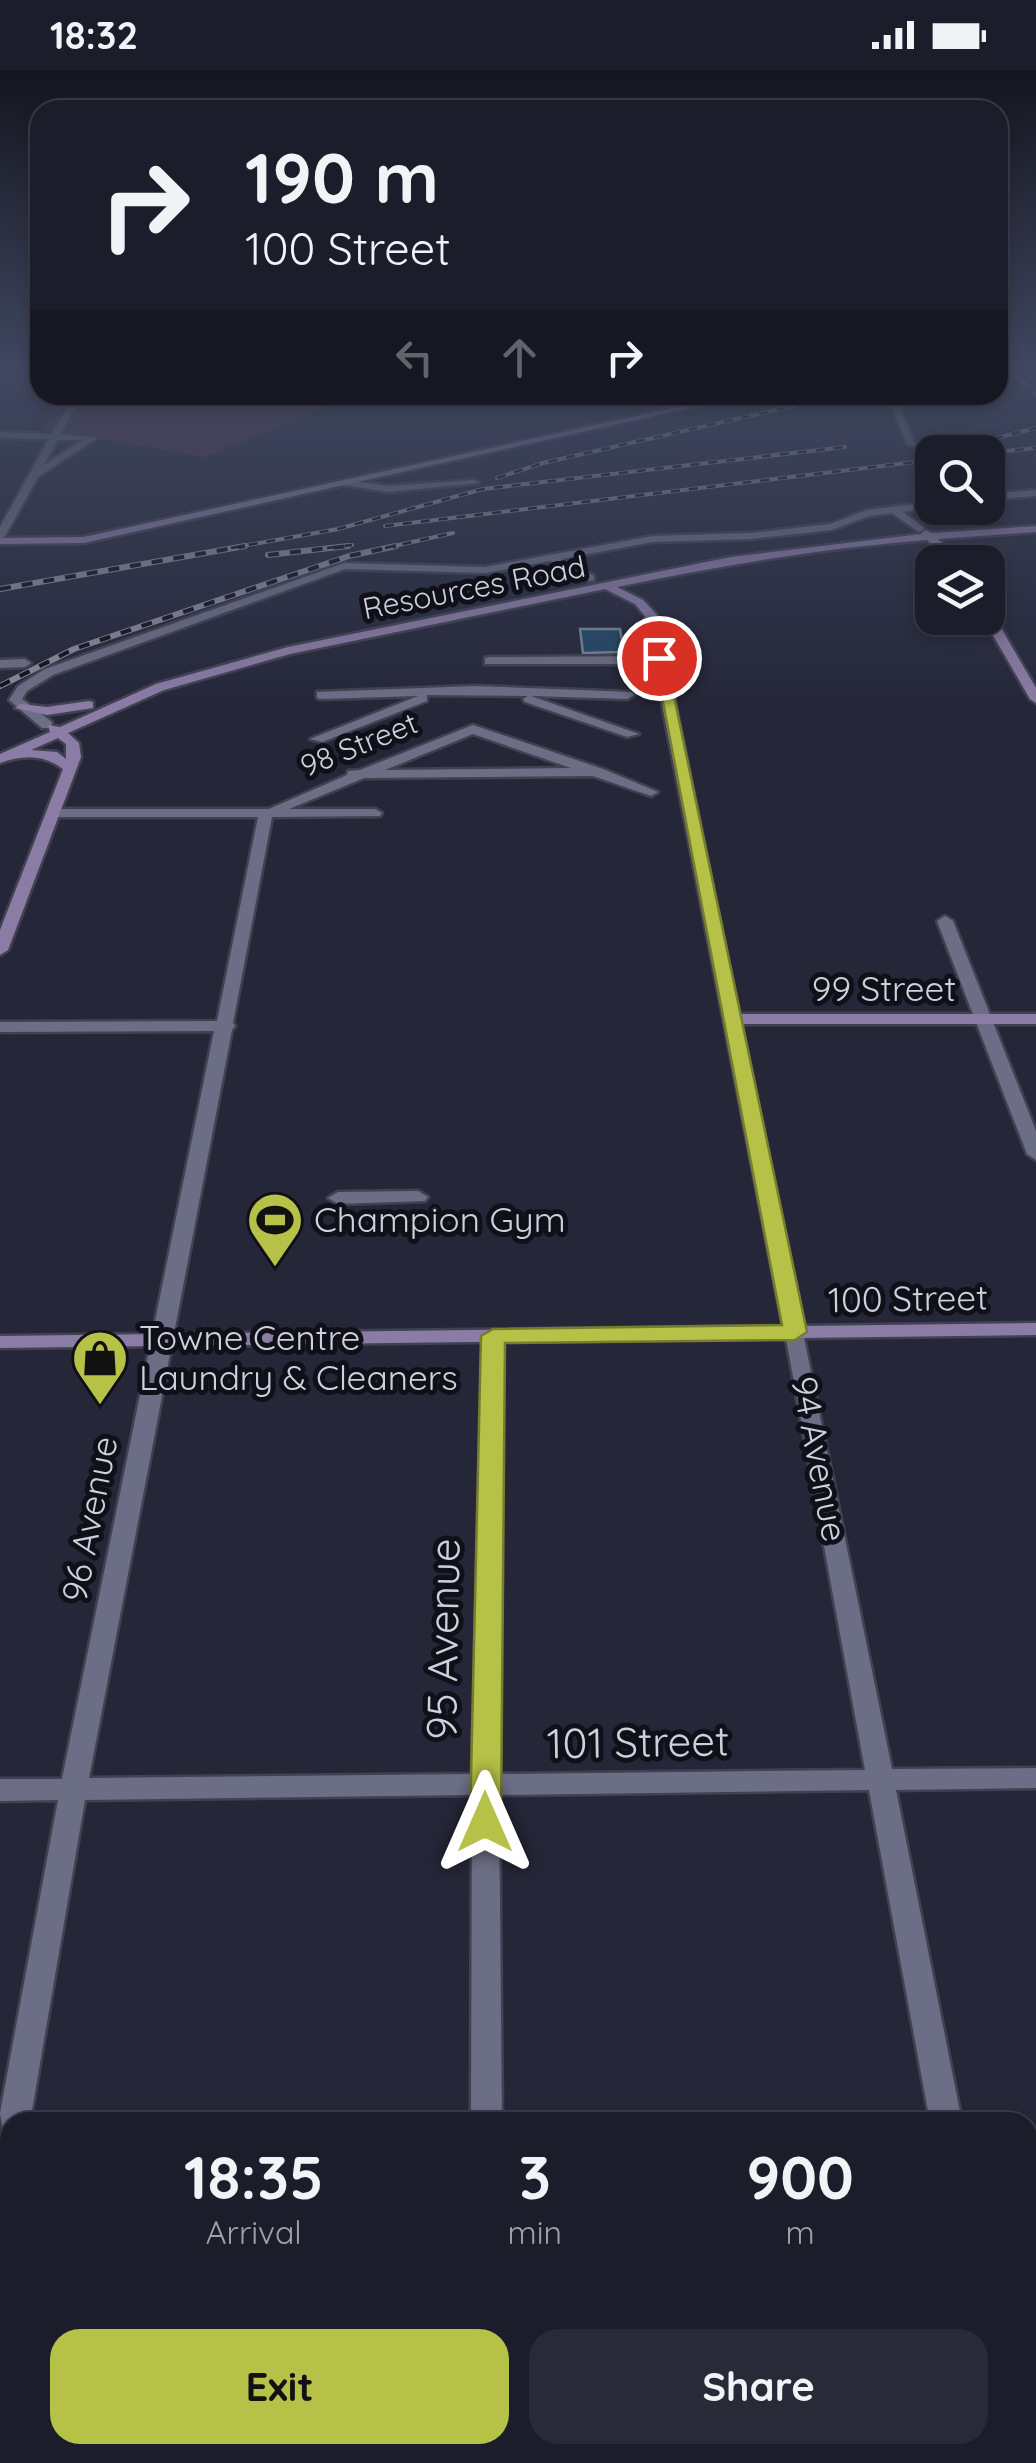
<!DOCTYPE html>
<style>
body{margin:0;font-family:Quicksand,sans-serif;background:#292a37;color:#f1f3f6;height:100vh;display:flex;flex-direction:column;font-size:38px;white-space:nowrap}
*{box-sizing:border-box;margin:0}
p{font-size:32px;color:#a0a2a9}
.icon{flex:none;width:55px;height:55px;fill:none;stroke:currentColor;stroke-width:2;stroke-linecap:round;stroke-linejoin:round}
.map{position:relative;flex:1;overflow:hidden}
.drawer{position:absolute;left:0px;top:2042px;width:1038px;height:352px;display:flex;flex-direction:column;background:#1c1d2b;border-radius:30px 30px 0 0;box-shadow:0 5px 15px #0003,0 0 0 2px #3a3b47}
.drawer>*{flex:none}
.guide{position:absolute;left:30px;top:30px;width:978px;height:305px;border-radius:30px;box-shadow:0 5px 15px #0003,0 0 0 2px #3a3b47;background:#1c1d2b;color:#f1f3f6;overflow:hidden}
.controls{position:absolute;left:915px;top:365px;display:grid;gap:20px}
.controls a{display:grid;place-items:center;width:90px;height:90px;border-radius:20px;background:#1c1d2b;box-shadow:0 5px 15px #0003,0 0 0 2px #3a3b47;font-size:50px}
.pin{position:absolute;display:grid;place-items:center;width:85px;height:85px;color:#fff;margin:-42px;border:5px solid #fff;border-radius:50%;box-shadow:0 2px 10px #0007}
.me{position:absolute;width:110px;margin:-55px;rotate:0deg;stroke-linejoin:round;filter:drop-shadow(0 0 8px #0008)}
.turn{display:flex;align-items:center;gap:35px;height:210px;padding:0 50px;font-size:45px}
.turn .icon{width:130px;height:130px;stroke-width:2.5}
.turn b{display:block;font-size:70px;line-height:85px}
.lanes{display:flex;align-items:center;height:95px;padding:0 50px;background:#0003;justify-content:center;gap:50px;direction:ltr}
.lanes .off{opacity:.35}
.eta{display:flex;justify-content:space-evenly;align-items:center;height:170px;text-align:center}
.eta b{font-size:60px;font-weight:700;line-height:70px}
.primary-button{display:flex;gap:20px;margin-top:auto;padding:20px 50px}
.primary-button a{flex:1;height:115px;border-radius:30px;background:#b6c148;color:#111;font-size:40px;font-weight:700;line-height:115px;text-align:center}
.primary-button a+a{background:#292a37;color:#f1f3f6}
.status{display:flex;justify-content:space-between;align-items:center;height:70px;padding:0 50px;background:#1c1d2b;direction:ltr}
.status svg{height:28px;fill:currentColor}
.map>svg:first-child{display:block}
.green{fill:#503142}
.building{fill:#234766;stroke:#758799;stroke-width:2.5}
.lines{fill:none;stroke-linecap:round;stroke-linejoin:round}
.street-casing{stroke:#404151;stroke-width:5}
.secondary-casing{stroke:#404151;stroke-width:5}
.street{fill:#6c6e85;fill-rule:evenodd}
.secondary{fill:#8b7ca5;fill-rule:evenodd}
.rail-far1-casing{stroke:#888a99;stroke-width:4}
.rail-casing{stroke:#888a99;stroke-width:6}
.rail-far1{stroke:#101019;stroke-width:2.5;stroke-dasharray:9;stroke-linecap:butt}
.rail{stroke:#101019;stroke-width:4;stroke-dasharray:11;stroke-linecap:butt}
.route{fill:#b6c148;stroke:#767d2f;stroke-width:2.5}
.labels{text-anchor:middle;stroke-width:10;stroke-linejoin:round;paint-order:stroke}
.far-street-label{font-size:30px;fill:#cfd0dd;stroke:#101019}
.street-label{font-size:35px;fill:#cfd0dd;stroke:#101019}
.poi-label{font-size:35px;fill:#cfd0dd;stroke:#101019;text-anchor:start}
.near-street-label{font-size:42px;fill:#cfd0dd;stroke:#101019}
</style>
<div class="status"><b>18:32</b><svg viewBox="0 0 49 12"><path d="M0 12V9h3v3zM5 12V6h3v6zM10 12V3h3v9zM15 12V0h3v12zM26 1h20v11H26zM47 4h2v5h-2z"/></svg></div>
<div class="map">
<svg width="1036" height="2393" viewBox="0 0 1036 2393">
<rect width="100%" height="100%" fill="#252739"/>
<polygon class="green" points="63,325 357,325 205,387 43,359"/>
<polygon class="building" points="580,559 620,559 624,582 583,583"/>
<g class="lines">
<g class="street-casing">
<g id="street">
<polygon points="887,325 895,325 915,376 907,374"/>
<path d="M73 326 80 328 61 364 97 368 38 407 5 466 0 469V457L49 369 0 368V362L52 364ZM58 370H82L44 395Z"/>
<polygon points="345,410 389,416 474,410 479,413 389,422 342,415"/>
<polygon points="1036,420 1036,426 988,430 988,424"/>
<polygon points="932,432 934,438 903,442 923,457 924,459 919,462 892,443 869,446 832,460 750,469 652,472 562,489 594,506 594,510 590,511 550,491 485,503 345,499 53,605 27,621 22,629 52,652 52,658 42,658 9,630 18,616 45,599 344,493 485,497 652,466 750,463 830,454 867,440"/>
<polygon points="489,587 659,586 665,590 659,594 485,594 485,588"/>
<polygon points="0,590 25,589 31,593 25,597 0,598"/>
<polygon points="474,616 632,622 634,625 628,629 531,626 639,664 627,667 525,632 523,629 528,626 427,625 427,631 322,672 310,669 418,626 321,629 317,628 317,622"/>
<path d="M473 655 603 699 658 722 651 726 593 706 364 708 289 739H375L382 743 380 746 272 747 233 953 235 956 232 960 89 1708 472 1704 483 1266 493 1260 503 1266 498 1704 865 1700 785 1263 795 1257 802 1258 892 1699 1036 1698V1718L896 1720 962 2052H930L869 1720 499 1725 502 2052H471L472 1725 85 1730 30 2052H10V2140L0 2144V2062L3 2061 0 2043 58 1730 0 1731V1709H62L214 961 0 962V952L217 951 258 747H54L47 743 54 739H269L347 705 348 701 360 700ZM473 664 571 698 385 700Z"/>
<polygon points="945,846 953,851 1036,1061 1036,1090 1027,1084 937,851"/>
<polygon points="418,1121 428,1127 425,1131 338,1134 328,1128 338,1122"/>
<polygon points="1028,2380 1031,2393 995,2393 994,2385 1028,2385"/>
<rect x="470" y="2385" width="36" height="8"/>
</g>
</g>
<g class="secondary-casing">
<g id="secondary">
<polygon points="385,325 589,325 461,332"/>
<polygon points="732,325 748,325 84,473 0,474 0,468 84,467"/>
<path d="M1036 456V462L938 469 962 492H951L927 470C822 478 720 496 617 517L643 530 657 545 739 944H1036V954H741L804 1256 1036 1253V1265L0 1278V1266L783 1256 645 546 635 534 605 519 290 584 164 620 68 663 79 673 81 687 8 880 0 885V860L63 699C43 684 23 685 0 693V684L50 662 48 655 60 657 156 614 288 577 731 487 921 464 925 460 932 463ZM58 668 66 674V689L57 682 31 680Z"/>
<polygon points="988,543 994,546 1036,618 1036,633 1030,629 983,548 988,548"/>
<polygon points="89,631 93,632 93,638 47,645 15,638 21,634 47,637"/>
</g>
</g>
<use href="#street" class="street"/>
<use href="#secondary" class="secondary"/>
<g class="rail-far1-casing">
<g id="rail-far1">
<polyline points="1014,302 1036,326"/>
<polyline points="942,382 1036,358"/>
<polyline points="997,382 1036,378"/>
<polyline points="497,408 543,393 842,325"/>
<polyline points="385,456 932,390"/>
<polyline points="231,478 338,459 483,419 845,377"/>
<polyline points="327,478 352,475"/>
<polyline points="385,478 453,463"/>
</g>
</g>
<g class="rail-casing">
<g id="rail">
<polyline points="268,485 348,476"/>
<polyline points="0,519 245,476"/>
<polyline points="0,616 74,579 349,486 396,476"/>
</g>
</g>
<use href="#rail-far1" class="rail-far1"/>
<use href="#rail" class="rail"/>
</g>
<linearGradient id="sky" x2="0" y2="1"><stop stop-color="#14151f"/><stop offset="0.47" stop-color="#40475f"/><stop offset="1" stop-color="#40475f" stop-opacity="0"/></linearGradient>
<rect width="1036" height="637" fill="url(#sky)"/>
<polygon class="route" points="654,585 666,588 807,1262 795,1270 505,1273 501,1752 496,1760 485,1764 474,1760 470,1752 481,1266 493,1259 782,1255"/>
<defs>
<g id="stadium-pin" transform="scale(2.875)"><path d="M0 17L-7.5 6A9.5 9.5 0 1 1 7.5 6Z" fill="#b6c148" stroke="#101019"/><path d="M0-5a6.5 5 0 1 0 0 10a6.5 5 0 1 0 0-10ZM-3.5-1.8h7v3.6h-7Z" fill="#111"/></g>
<g id="shop-pin" transform="scale(2.875)"><path d="M0 17L-7.5 6A9.5 9.5 0 1 1 7.5 6Z" fill="#b6c148" stroke="#101019"/><path d="M-5-2.5h2.3a2.7 3.5 0 0 1 5.4 0H5L5.5 6h-11ZM-1.5-2.5h3a1.5 2.3 0 0 0-3 0Z" fill="#111"/></g>
</defs>
<g fill-rule="evenodd">
<use href="#stadium-pin" x="275" y="1150"/>
<use href="#shop-pin" x="100" y="1288"/>
</g>
<g class="labels">
<g class="far-street-label">
<text transform="translate(474 518) rotate(-11)" y="10">Resources Road</text>
<text transform="translate(359 675) rotate(-22)" y="10">98 Street</text>
</g>
<g class="street-label">
<text x="884" y="931">99 Street</text>
<text transform="translate(908 1229) rotate(-1)" y="12">100 Street</text>
<text transform="translate(819 1389) rotate(79)" y="12">94 Avenue</text>
<text transform="translate(90 1449) rotate(-79)" y="12">96 Avenue</text>
</g>
<g class="poi-label">
<text x="314" y="1162">Champion Gym</text>
<text x="139" y="1280">Towne Centre<tspan x="139" dy="40">Laundry &amp; Cleaners</tspan></text>
</g>
<g class="near-street-label">
<text transform="translate(443 1569) rotate(-89)" y="15">95 Avenue</text>
<text transform="translate(638 1672) rotate(-1)" y="15">101 Street</text>
</g>
</g>
</svg>
<div class="controls">
<a><svg class="icon" aria-label="search" viewBox="0 0 24 24"><circle cx="10" cy="10" r="6"/><path d="M15 15l6 6"/></svg></a>
<a><svg class="icon" aria-label="layers" viewBox="0 0 24 24"><path d="M12 4l9 5-9 5-9-5zM3 14l9 5 9-5"/></svg></a>
</div>
<div class="pin" style="left:659px;top:588px;background:#d93025"><svg class="icon" aria-label="arrive" viewBox="0 0 24 24"><path d="M6 21V4h12l-3 4 3 4H6"/></svg></div>
<svg class="me" style="left:485px;top:1752px" viewBox="-20 -20 40 40"><path d="M0-17L14 15 0 8-14 15z" fill="#b6c148" stroke="#fff" stroke-width="4"/></svg>
<div class="guide">
<div class="turn"><svg class="icon" aria-label="right" viewBox="0 0 24 24"><path d="M7 20v-9h11M14 6l5 5-5 5"/></svg><div><b>190 m</b>100 Street</div></div>
<div class="lanes"><svg class="icon off" aria-label="left" viewBox="0 0 24 24"><path d="M17 20v-9H6M10 6l-5 5 5 5"/></svg><svg class="icon off" aria-label="ahead" viewBox="0 0 24 24"><path d="M12 20V5M6 11l6-6 6 6"/></svg><svg class="icon" aria-label="right" viewBox="0 0 24 24"><path d="M7 20v-9h11M14 6l5 5-5 5"/></svg></div>
</div>
<section class="drawer">
<div class="eta">
<div><b>18:35</b><p>Arrival</p></div>
<div><b>3</b><p>min</p></div>
<div><b>900</b><p>m</p></div>
</div>
<div class="primary-button"><a>Exit</a><a>Share</a></div>
</section>
</div>
